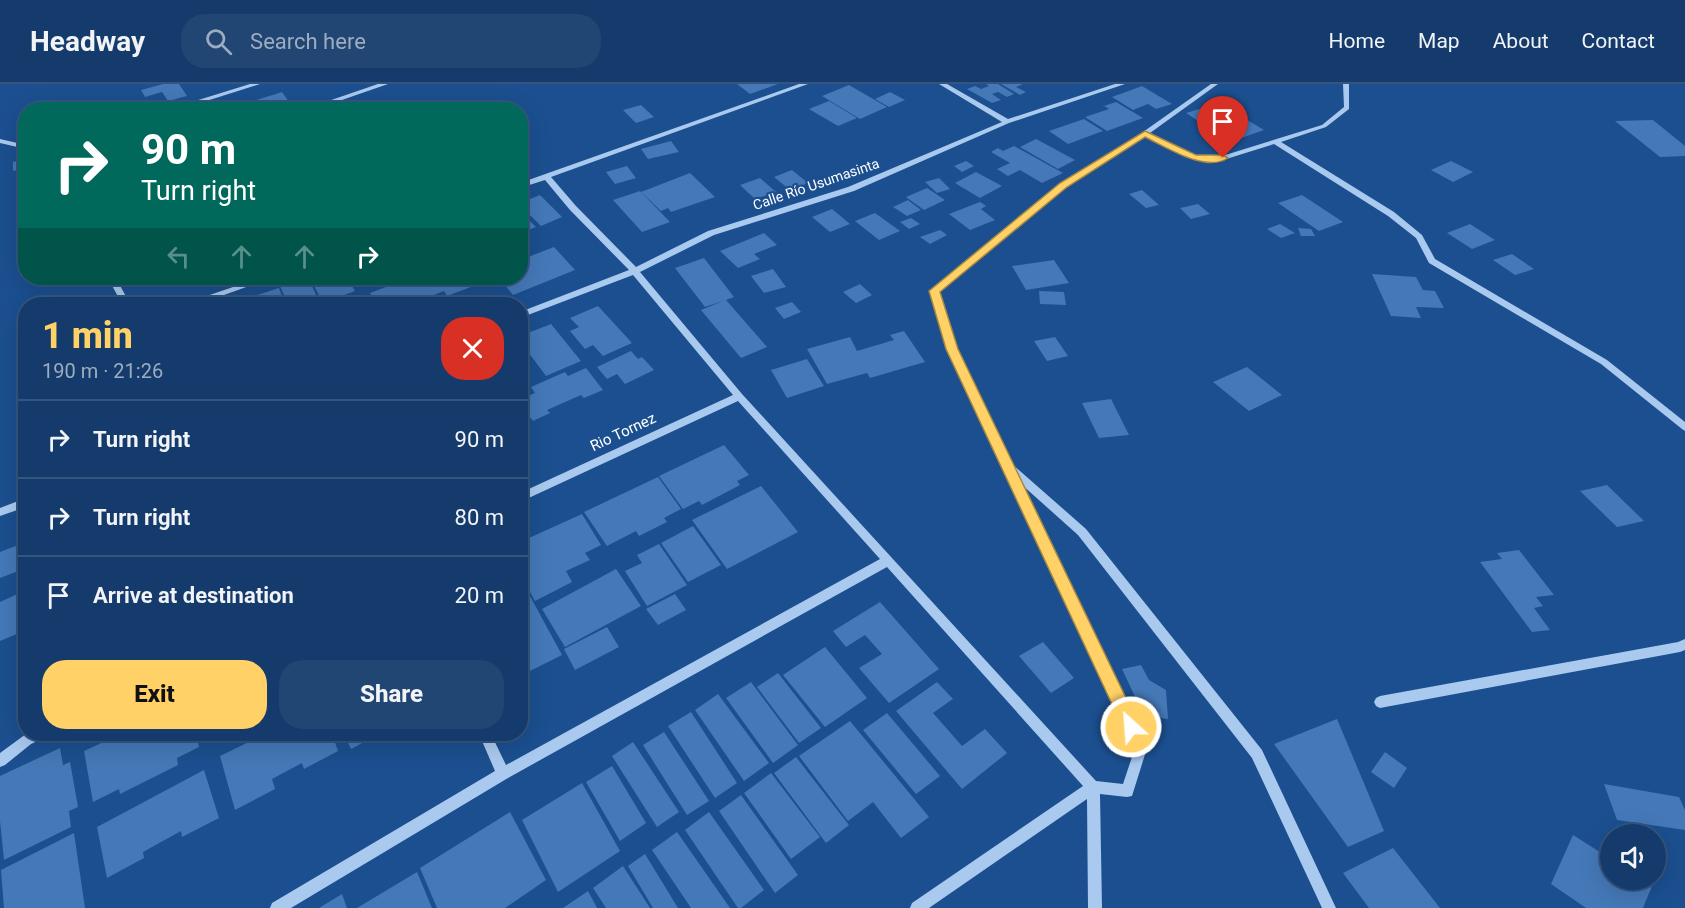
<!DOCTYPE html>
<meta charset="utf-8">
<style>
body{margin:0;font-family:Roboto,sans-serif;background:#214673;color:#f1f3f6;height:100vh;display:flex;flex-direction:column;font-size:22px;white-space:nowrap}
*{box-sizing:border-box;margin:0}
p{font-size:20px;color:#9dadc1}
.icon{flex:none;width:33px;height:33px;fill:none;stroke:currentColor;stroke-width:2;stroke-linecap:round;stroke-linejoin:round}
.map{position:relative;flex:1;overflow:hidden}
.panel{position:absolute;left:18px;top:213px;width:510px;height:444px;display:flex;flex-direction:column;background:#143b6b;border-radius:24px;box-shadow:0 6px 24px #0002,0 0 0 2px #33557e}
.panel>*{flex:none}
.hud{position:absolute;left:18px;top:18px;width:510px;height:183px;border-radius:24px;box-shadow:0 6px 24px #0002,0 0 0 2px #33557e;background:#00695c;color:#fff;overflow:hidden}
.controls{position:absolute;left:1600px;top:740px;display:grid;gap:12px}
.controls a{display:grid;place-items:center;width:66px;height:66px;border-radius:50%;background:#143b6b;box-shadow:0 6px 24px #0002,0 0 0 2px #33557e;font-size:30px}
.pin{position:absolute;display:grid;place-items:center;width:51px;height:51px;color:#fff;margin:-62px -26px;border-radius:50% 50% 50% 0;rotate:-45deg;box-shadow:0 0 6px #0007}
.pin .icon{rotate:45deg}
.me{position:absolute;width:66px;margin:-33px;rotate:334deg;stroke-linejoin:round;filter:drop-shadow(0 0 4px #0008)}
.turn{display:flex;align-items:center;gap:21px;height:126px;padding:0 24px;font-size:27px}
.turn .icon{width:78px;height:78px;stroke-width:2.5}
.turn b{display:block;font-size:42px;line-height:51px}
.lanes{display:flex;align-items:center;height:57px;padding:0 24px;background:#0003;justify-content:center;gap:30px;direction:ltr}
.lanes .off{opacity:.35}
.round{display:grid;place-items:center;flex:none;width:63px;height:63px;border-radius:24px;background:#214673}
.overview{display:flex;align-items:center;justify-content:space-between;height:102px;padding:0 24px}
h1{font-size:36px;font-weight:800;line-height:45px;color:#ffd166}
.button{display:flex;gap:12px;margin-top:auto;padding:12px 24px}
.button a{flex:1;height:69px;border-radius:24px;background:#ffd166;color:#111;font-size:24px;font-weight:800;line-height:69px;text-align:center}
.button a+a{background:#214673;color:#f1f3f6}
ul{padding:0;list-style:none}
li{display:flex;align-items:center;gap:18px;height:78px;padding:0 24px;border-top:2px solid #33557e}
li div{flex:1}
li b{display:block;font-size:22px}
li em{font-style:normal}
header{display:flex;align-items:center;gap:36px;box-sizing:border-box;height:84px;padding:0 30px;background:#143b6b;border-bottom:2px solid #33557e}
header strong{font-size:28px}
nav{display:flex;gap:33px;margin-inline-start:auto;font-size:21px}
.search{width:420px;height:54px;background:#214673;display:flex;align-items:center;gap:15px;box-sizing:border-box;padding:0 21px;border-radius:24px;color:#9dadc1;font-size:22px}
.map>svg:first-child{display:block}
.building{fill:#4478b7}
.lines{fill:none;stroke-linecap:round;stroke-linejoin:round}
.minor{fill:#a9c9ee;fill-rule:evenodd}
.route{fill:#ffd166;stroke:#a68842;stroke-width:1.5}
.labels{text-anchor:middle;stroke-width:4.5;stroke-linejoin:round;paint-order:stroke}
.far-street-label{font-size:14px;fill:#fff;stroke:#1b4f8f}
.street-label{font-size:15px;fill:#fff;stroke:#1b4f8f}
</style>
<header>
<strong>Headway</strong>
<div class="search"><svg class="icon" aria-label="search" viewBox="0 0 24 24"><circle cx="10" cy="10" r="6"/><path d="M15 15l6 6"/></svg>Search here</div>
<nav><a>Home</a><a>Map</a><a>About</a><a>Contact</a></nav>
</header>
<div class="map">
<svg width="1685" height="824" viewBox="0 0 1685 824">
<rect width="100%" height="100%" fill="#1b4f8f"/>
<g class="building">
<polygon points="163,0 179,0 187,12 168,17 162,8 145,13 141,6"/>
<polygon points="737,0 778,0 750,10"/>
<polygon points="986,0 998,0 1014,10 1007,13 998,8 992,10 1001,16 992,19 967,5 975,2 981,5 989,2"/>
<polygon points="1001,0 1023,0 1016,3 1026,8 1020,11"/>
<polygon points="849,1 887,23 860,35 822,12"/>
<polygon points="1142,2 1172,20 1156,25 1148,20 1133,26 1112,13"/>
<polygon points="282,8 289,18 260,26 253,17"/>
<polygon points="890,8 905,16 889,23 875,15"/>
<polygon points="829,17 857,34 838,42 809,25"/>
<polygon points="1116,18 1143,34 1107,47 1085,33 1109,25 1104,22"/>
<polygon points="1219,19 1264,46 1230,58 1186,29"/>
<polygon points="641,21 654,33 636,39 623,26"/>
<polygon points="1084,35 1103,47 1068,60 1049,47"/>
<polygon points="1653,36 1685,62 1685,72 1660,73 1615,37"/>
<polygon points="1036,55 1075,76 1058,85 1020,63"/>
<polygon points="671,57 679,68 648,75 641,65"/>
<polygon points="1014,62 1063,89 1042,99 1020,86 1008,92 997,85 1010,79 991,68 998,64 1003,67"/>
<polygon points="26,75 26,84 13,87 13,78"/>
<polygon points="966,77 974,82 962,88 954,82"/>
<polygon points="1451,77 1473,88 1453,98 1431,86"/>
<polygon points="627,82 636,94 615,100 606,88"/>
<polygon points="792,86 808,99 790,106 774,93"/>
<polygon points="976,88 1002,102 980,114 955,99"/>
<polygon points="690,89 715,113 671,128 668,124 661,127 641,108"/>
<polygon points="760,94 776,108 755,115 740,101"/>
<polygon points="939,94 950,105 937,109 925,98"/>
<polygon points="927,104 945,116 924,126 906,113"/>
<polygon points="1142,106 1159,121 1146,124 1129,110"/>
<polygon points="640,107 670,138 642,148 613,116"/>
<polygon points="540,111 562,133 541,142 520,121 520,119"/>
<polygon points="1302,111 1343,138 1319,147 1278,119"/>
<polygon points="908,116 921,126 907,132 893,123"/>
<polygon points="980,118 986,122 981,125 995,136 970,146 949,130"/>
<polygon points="1198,120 1210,130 1191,135 1180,124"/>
<polygon points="832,125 850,140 830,148 812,133"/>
<polygon points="520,128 536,143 520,149"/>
<polygon points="875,129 900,147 879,156 855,137"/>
<polygon points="911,134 920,140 909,145 900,138"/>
<polygon points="1280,140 1295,149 1281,154 1267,145"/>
<polygon points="1470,140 1495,156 1472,165 1447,149"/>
<polygon points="1298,144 1311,145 1315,152 1301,152"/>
<polygon points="940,146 947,151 930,160 920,153"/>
<polygon points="764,149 777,161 754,170 760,175 738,184 720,167"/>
<polygon points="554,163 575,186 513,211 499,194 520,194 520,176"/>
<polygon points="1512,170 1534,185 1515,191 1493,176"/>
<polygon points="704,174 734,213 726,216 767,263 741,274 701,226 723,217 705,223 675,184"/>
<polygon points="1054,176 1069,199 1026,206 1012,182"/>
<polygon points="773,185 786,203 764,209 751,192"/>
<polygon points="1372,190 1416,193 1423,206 1435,207 1444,224 1416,223 1421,234 1391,232"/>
<polygon points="308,194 320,219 288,220 280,202"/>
<polygon points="310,194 347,194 355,207 323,219"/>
<polygon points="410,194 412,198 423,194 487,194 489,196 447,212 444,207 426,214 430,218 423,220 352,220 372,213 370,209"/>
<polygon points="860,200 872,211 856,219 843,208"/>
<polygon points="279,204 285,220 247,220 245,215"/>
<polygon points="1039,207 1064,208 1066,221 1040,220"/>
<polygon points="792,218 801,228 784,235 775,224"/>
<polygon points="598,222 632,259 603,272 593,261 585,265 570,247 579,243 570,234"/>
<polygon points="551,240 581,277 546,292 520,257 520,252"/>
<polygon points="904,247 925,278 870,294 867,289 827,300 807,265 850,253 857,267 894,256 890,251"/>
<polygon points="1055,253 1068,272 1047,277 1034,257"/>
<polygon points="631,267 638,275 642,273 654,286 625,300 617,290 607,295 597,283"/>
<polygon points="807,275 824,302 787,314 771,286"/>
<polygon points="1247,283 1282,311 1249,327 1213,298"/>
<polygon points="586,284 603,306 584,314 581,311 547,326 550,329 533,337 520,320 520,315 535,309 531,303 565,288 568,292"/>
<polygon points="1111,315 1129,351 1099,354 1082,319"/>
<polygon points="26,351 26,373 19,376 16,354"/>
<polygon points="724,361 749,391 737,397 740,401 702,421 699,417 683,425 659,392"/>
<polygon points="658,393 681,425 664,434 667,438 639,452 636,447 607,462 584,428"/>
<polygon points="1607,401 1644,437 1617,443 1580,407"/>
<polygon points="761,402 798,448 727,485 692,436"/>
<polygon points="582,430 601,461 585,469 590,476 566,487 572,498 535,517 520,490 520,458"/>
<polygon points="26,431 26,454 21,455 17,434"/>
<polygon points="693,442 721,481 688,498 661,459"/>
<polygon points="26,458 26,484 0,494 0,468"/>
<polygon points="659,460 687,501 647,522 625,487 642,479 637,471"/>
<polygon points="1519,466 1554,511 1536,513 1543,522 1534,524 1550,546 1532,548 1480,478 1502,475 1497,469"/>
<polygon points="616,485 641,522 565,563 542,525"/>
<polygon points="524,501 562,571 520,592 520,503"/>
<polygon points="26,506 26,546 0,557 0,518"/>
<polygon points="675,510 686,526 658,541 646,525"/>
<polygon points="880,518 939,585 889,619 859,584 882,570 865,551 846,563 833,547"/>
<polygon points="607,543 619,563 575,586 564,565"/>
<polygon points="1043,558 1074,594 1051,609 1019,572"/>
<polygon points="825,563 867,614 825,643 783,591"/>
<polygon points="1141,581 1149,596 1166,606 1168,635 1144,632 1122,585"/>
<polygon points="778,589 821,644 799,659 757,603"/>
<polygon points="751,598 798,661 773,679 726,614"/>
<polygon points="937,598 953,615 933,629 962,662 985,645 1007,669 962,705 896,627"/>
<polygon points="718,610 769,679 744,697 695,626"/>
<polygon points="691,628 737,699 715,714 668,642"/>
<polygon points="887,629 940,692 916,710 863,646"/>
<polygon points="1337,635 1384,747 1348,763 1274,660"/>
<polygon points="850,637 929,733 901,754 873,718 848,737 799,672"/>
<polygon points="664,648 709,717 687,731 643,661"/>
<polygon points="121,650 196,650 199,663 177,674 178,681 120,710 119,705 93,718 84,667"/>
<polygon points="265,650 332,650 338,667 304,685 302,679 272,695 275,705 235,726 220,672"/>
<polygon points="344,650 379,650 351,665"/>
<polygon points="633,658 679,728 657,743 612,672"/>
<polygon points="60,664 63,681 70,678 78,723 69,727 71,743 4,776 0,737 0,692"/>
<polygon points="1385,668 1407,684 1394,704 1371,688"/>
<polygon points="796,673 849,741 826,759 774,689"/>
<polygon points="612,682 646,739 620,757 586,698"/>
<polygon points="204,686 219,734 182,753 181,747 143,768 144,774 107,794 97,743"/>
<polygon points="771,689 820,753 791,775 744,709"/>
<polygon points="582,699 620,767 558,808 522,736"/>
<polygon points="1604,700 1679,713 1685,726 1685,746 1617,736"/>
<polygon points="741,711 798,791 775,809 719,727"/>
<polygon points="510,728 546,796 505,824 437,824 420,784"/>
<polygon points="709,728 764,806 741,824 738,824 685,746"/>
<polygon points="677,748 730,824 691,824 652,766"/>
<polygon points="74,749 85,824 4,824 1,786"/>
<polygon points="1573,751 1611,775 1611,795 1641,795 1652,802 1643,824 1586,824 1551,800"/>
<polygon points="1393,764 1440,824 1369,824 1343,789"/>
<polygon points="645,770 678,824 653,824 628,782"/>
<polygon points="623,782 650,824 606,824 593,804"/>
<polygon points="417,788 432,824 357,824"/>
<polygon points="588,807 597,824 563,824"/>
<polygon points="342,810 347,824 319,824"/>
</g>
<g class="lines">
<g class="minor">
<polygon points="250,0 260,0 178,26 166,26"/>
<polygon points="378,0 388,0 313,26 302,26"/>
<polygon points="799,0 808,0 551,93 576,122 636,183 708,147 848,103 1002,38 939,0 947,0 1008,35 1115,0 1125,0 1009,39 854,107 714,151 640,188 742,310 1096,697 1123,700 1135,664 947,265 930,207 1061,99 1143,48 1211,0 1218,0 1150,49 1196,72 1222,72 1322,41 1344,23 1343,0 1349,0 1349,25 1326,43 1281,58 1394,128 1422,151 1435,175 1607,276 1685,338 1685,347 1682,345 1601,280 1429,179 1416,154 1388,132 1274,60 1223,76 1195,76 1145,52 1067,103 938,208 957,265 1011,379 1086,445 1262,666 1336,824 1322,824 1252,674 1078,451 1021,400 1147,664 1132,712 1127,713 1100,710 1102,824 1088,824 1087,715 929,824 910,824 912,819 1083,702 887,483 508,694 291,824 270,824 272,819 495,687 479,650 491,650 506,681 880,475 738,317 520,418 520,409 733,311 633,191 520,234 520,228 629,186 570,126 545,96 520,104 520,99"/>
<polygon points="0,55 26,61 26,65 0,59"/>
<polygon points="108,194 116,194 130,220 122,220"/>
<polygon points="260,194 271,194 199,220 188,220 189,218"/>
<polygon points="26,414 26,423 0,432 0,424"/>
<polygon points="1685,555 1685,566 1680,568 1380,624 1376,622 1374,618 1376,614 1380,612 1678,558"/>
<polygon points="26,650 45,650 44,654 31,660 5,681 0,683 0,669"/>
</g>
</g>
<path class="route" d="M1145 47 1196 71H1223L1228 74C1206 89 1166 63 1145 53L1067 103 940 208 958 265 1140 643 1137 648 1131 650 1125 648 946 265 929 207 1060 99Z"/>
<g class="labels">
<g class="far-street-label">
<text transform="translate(816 100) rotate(-19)" y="5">Calle Río Usumasinta</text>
</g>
<g class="street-label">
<text transform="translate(623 348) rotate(-25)" y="5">Rio Tornez</text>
</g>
</g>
</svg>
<div class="controls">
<a><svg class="icon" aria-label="sound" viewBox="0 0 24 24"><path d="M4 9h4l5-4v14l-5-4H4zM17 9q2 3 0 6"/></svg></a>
</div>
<div class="pin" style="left:1223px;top:74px;background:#d93025"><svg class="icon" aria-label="arrive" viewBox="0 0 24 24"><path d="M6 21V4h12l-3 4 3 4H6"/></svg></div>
<svg class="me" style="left:1131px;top:643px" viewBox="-20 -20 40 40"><circle r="17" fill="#ffd166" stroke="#fff" stroke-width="3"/><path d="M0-11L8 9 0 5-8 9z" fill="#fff"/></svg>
<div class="hud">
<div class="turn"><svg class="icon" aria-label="right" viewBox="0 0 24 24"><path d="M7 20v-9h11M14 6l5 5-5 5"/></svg><div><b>90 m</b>Turn right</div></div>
<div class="lanes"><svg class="icon off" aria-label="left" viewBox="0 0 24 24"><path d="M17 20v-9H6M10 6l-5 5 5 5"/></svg><svg class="icon off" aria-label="ahead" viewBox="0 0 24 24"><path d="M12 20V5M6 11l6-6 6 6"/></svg><svg class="icon off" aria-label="ahead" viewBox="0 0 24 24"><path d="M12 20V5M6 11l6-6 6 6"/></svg><svg class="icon" aria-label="right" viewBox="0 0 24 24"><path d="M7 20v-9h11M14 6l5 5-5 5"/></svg></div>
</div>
<section class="panel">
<div class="overview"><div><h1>1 min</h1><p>190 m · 21:26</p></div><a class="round" style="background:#d93025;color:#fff"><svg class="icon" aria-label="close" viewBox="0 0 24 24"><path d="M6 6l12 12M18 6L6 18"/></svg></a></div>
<ul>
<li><svg class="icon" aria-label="right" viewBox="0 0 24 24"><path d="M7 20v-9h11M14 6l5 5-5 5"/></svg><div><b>Turn right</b></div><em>90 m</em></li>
<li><svg class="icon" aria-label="right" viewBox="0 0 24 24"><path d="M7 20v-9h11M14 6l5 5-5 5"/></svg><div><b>Turn right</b></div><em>80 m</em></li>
<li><svg class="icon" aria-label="arrive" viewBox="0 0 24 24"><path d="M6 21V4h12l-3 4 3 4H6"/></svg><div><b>Arrive at destination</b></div><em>20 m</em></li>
</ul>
<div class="button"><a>Exit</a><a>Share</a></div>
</section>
</div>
